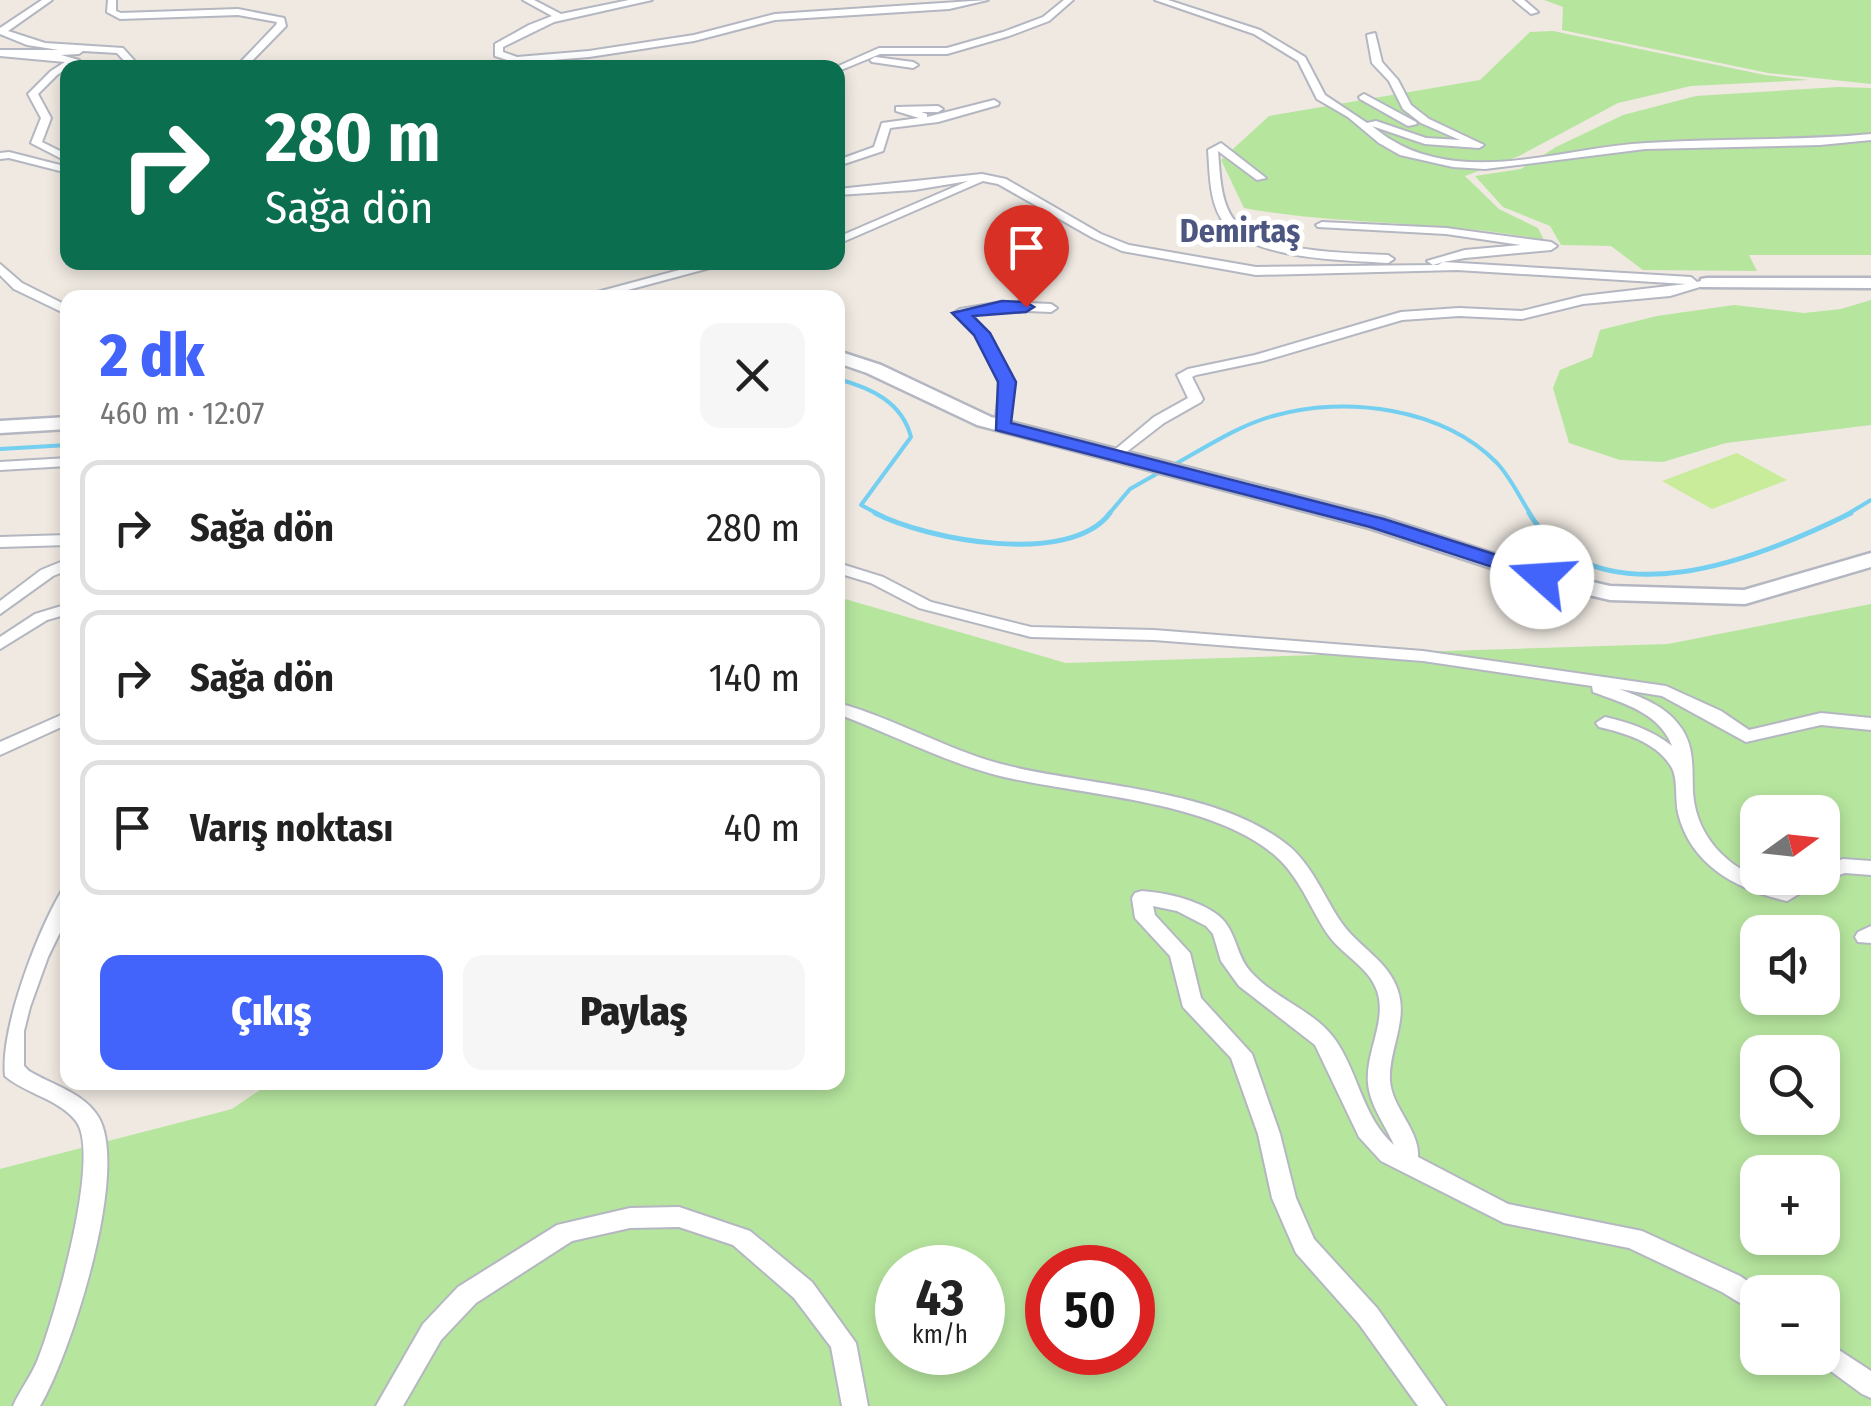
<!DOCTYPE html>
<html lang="tr">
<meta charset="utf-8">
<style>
body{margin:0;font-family:"Fira Sans Condensed",sans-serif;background:#f6f6f6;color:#222;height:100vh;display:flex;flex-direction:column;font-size:38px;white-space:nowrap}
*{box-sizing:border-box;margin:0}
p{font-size:32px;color:#767676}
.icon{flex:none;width:55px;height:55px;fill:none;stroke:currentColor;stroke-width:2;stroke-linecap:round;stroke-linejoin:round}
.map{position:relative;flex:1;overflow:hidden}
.details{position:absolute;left:60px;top:290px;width:785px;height:800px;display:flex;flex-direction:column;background:#fff;border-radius:20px;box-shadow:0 5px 15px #0003}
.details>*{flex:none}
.hud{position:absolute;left:60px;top:60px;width:785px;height:210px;border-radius:20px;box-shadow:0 5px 15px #0003;background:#0b6e4f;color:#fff;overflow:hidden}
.needle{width:65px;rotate:75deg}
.buttons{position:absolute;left:1740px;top:795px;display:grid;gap:20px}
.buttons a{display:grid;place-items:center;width:100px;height:100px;border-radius:20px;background:#fff;box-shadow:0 5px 15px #0003;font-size:50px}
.speed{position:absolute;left:875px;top:1245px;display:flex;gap:20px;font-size:50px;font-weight:700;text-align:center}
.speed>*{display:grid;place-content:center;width:130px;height:130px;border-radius:50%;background:#fff;box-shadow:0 5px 15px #0003;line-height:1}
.speed small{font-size:25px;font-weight:400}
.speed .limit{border:15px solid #d22;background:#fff;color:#111}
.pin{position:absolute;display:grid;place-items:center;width:85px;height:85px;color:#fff;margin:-102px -42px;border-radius:50% 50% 50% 0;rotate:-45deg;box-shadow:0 0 10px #0007}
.pin .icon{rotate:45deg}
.me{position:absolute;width:110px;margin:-55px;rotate:289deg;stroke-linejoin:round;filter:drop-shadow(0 0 8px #0008)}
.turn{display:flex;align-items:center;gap:35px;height:210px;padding:0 40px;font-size:45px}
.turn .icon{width:130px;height:130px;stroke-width:2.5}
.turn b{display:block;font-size:70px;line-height:85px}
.round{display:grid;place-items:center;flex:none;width:105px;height:105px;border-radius:20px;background:#f6f6f6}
.summary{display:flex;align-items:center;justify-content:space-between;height:170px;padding:0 40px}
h1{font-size:60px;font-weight:800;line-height:75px;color:#4264fb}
.action{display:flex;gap:20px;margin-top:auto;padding:20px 40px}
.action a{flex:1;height:115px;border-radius:20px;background:#4264fb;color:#fff;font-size:40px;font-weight:800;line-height:115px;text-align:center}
.action a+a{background:#f6f6f6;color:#222}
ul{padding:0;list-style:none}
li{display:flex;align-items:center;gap:30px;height:135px;margin:0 20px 15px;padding:0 20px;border:5px solid #e0e0e0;border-radius:20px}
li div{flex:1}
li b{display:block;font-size:38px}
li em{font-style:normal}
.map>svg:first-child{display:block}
.green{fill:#b6e59e;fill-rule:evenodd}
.pitch{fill:#c9ec9a}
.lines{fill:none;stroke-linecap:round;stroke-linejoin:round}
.stream-far1{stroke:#75cff0;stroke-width:4}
.stream{stroke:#75cff0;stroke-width:5}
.street-casing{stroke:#b4b7c1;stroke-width:4}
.secondary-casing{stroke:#b4b7c1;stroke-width:5}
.street{fill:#fff;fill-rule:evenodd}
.secondary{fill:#fff;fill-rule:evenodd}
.route{fill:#4264fb;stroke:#2b41a3;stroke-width:2.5}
.labels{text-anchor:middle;stroke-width:10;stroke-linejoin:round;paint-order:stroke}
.far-quarter-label{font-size:32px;font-weight:bold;fill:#4d5680;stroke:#fff}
</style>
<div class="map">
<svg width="1871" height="1406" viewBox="0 0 1871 1406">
<rect width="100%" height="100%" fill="#efe9e1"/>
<g class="green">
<polygon points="1544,0 1871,0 1871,84 1768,73 1562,30 1563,7"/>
<path d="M1553 31 1765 75 1809 80 1691 86 1618 103 1519 156 1465 176 1499 209 1538 228 1544 240C1444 220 1343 226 1244 208L1221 160 1269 116 1480 80 1530 32Z"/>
<polygon points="1838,87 1871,88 1871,255 1749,255 1757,271 1643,270 1611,246 1561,245 1550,226 1503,207 1475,176 1521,169 1556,147 1623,115 1696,96"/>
<polygon points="1871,300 1871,425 1726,443 1663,462 1620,460 1569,443 1553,388 1560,370 1592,357 1600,330 1657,316 1734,305 1804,313 1841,309"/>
<path d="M838 597 1066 663 1668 644 1871 604V1406H0V1169L232 1109 270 1083 838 1082ZM1758 812H1822V878H1758ZM1758 932H1822V998H1758ZM1758 1052H1822V1118H1758ZM1758 1172H1822V1238H1758ZM898 1268H982V1352H898ZM1048 1268H1132V1352H1048ZM1758 1292H1822V1358H1758Z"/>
</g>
<polygon class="pitch" points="1737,453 1787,480 1712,509 1662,481"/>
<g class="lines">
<g class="stream-far1">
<path d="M838 379C871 388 902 402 911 437L861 505 880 515"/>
<polyline points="0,449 68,445"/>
<path d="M1170 467C1203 449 1237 426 1273 416 1346 395 1443 408 1497 463 1511 478 1520 498 1531 515"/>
<polyline points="1108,515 1130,489 1160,472"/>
<polyline points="1846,515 1871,500"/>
</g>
<g class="stream">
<path d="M875 513C927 540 1070 567 1110 513"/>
<path d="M1529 513C1598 625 1760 558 1851 513"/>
</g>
<g class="street-casing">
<g id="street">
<polygon points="42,0 52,0 8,31 45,43 123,48 141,68 131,68 117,53 83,51 79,54 61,55 79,60 57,75 38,94 51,118 42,142 68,155 68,162 31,143 41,118 28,94 51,71 65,62 0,56 0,50 59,50 27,45 0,34 0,28"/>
<polygon points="108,0 116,0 116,11 121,13 238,9 284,18 286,26 245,68 235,68 276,25 277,22 238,15 120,19 107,12"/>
<polygon points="523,0 534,0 561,14 629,0 652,0 554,22 503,47 503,52 517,57 589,51 694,35 775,14 988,0 949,9 775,20 694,41 589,57 516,63 495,56 495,44 529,25 552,16"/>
<polygon points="1064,0 1073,0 1049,21 1009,36 947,54 880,54 841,70 834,68 879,48 947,48 1003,32 1043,17"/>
<path d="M1155 0H1168L1260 30 1305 57 1325 95 1367 123 1376 121 1426 138 1460 140 1421 123 1403 109 1389 81 1372 63 1367 35 1375 33 1382 62 1398 80 1411 105 1429 119 1484 145 1479 148 1425 144 1372 126C1397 147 1423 157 1456 161 1519 168 1584 146 1647 143 1722 138 1797 141 1871 134V140L1820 145 1645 149 1485 169 1453 167 1400 155 1379 143 1348 117 1317 99 1298 61 1254 34Z"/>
<polygon points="1514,0 1524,0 1538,12 1531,14"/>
<polygon points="875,57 913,62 918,65 913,68 872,62 870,60"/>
<polygon points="1364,94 1416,122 1417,124 1408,126 1360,99 1359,97"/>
<polygon points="994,100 999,103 998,105 938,122 890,128 883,151 838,166 838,160 874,147 882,123 919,118 896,111 896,107 938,106 943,109 938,112 921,112 927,114 927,117"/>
<path d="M1221 143 1266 178 1257 180 1218 151C1220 173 1220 203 1235 221 1262 253 1348 253 1388 255L1394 259 1388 263C1345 260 1254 260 1225 224 1209 205 1210 174 1208 150Z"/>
<polygon points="9,152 68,167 68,173 9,158 0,159 0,153"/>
<polygon points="982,174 1006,179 1101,234 1129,245 1256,267 1438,265 1443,262 1433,265 1427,261 1465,250 1521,245 1446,234 1318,227 1316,225 1322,222 1446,228 1551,242 1557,246 1551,250 1465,258 1443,262 1691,277 1697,282 1707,279 1713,283 1670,296 1583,304 1522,319 1459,316 1402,320 1263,361 1196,375 1192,377 1203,399 1201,402 1164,423 1116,460 1111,459 1111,453 1154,417 1188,398 1177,375 1188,369 1255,355 1401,312 1459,308 1522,311 1583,296 1686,284 1457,270 1256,275 1122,251 1093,238 998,184 983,181 838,244 838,237 968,181 914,190 838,195 838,189"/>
<polygon points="709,262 732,262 598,298 575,298"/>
<polygon points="0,264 22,283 68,306 68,315 14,289 0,275"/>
<polygon points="1002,302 1051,304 1057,308 1051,312 1002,310 970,315 987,333 1014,382 1009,426 1002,430 995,426 1000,382 976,335 954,313 960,309"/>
<polygon points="68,458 68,466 0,470 0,462"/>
<polygon points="68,535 68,545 0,547 0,537"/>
<polygon points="68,559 68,570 53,576 0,614 0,601 41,570"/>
<path d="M838 563 883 577 931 602 1031 627 1154 630 1423 651 1666 686 1721 711 1749 730 1821 713 1871 718V730L1821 725 1746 742 1662 696 1619 689C1641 697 1665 706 1679 725 1695 745 1692 768 1693 793 1697 844 1737 876 1784 886L1799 878H1822V866L1843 859 1871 861V875L1845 873 1821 881 1787 901C1738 890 1691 866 1678 813 1675 800 1678 779 1672 768 1657 742 1625 733 1599 727L1596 723 1605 717C1630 723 1652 730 1672 746 1660 713 1623 703 1593 692L1592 686 1423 661 1154 640 1031 637 919 608 871 583 838 573Z"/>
<polygon points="68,604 68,614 47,620 0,649 0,637 35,614"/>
<path d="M838 703C894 718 945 749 1001 764 1089 787 1218 787 1290 847 1313 867 1324 897 1341 922 1358 947 1389 961 1398 991 1408 1021 1388 1051 1390 1081 1392 1108 1420 1131 1418 1157L1508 1204 1642 1231 1740 1276 1763 1292H1758V1314L1722 1292 1629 1248 1504 1223 1381 1161 1359 1137 1315 1045 1239 986 1221 961 1213 934 1206 926 1177 911 1153 906 1155 915 1190 953 1201 998 1252 1054 1280 1134 1296 1198 1314 1239 1377 1308 1446 1406H1418L1359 1324 1296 1253 1272 1198 1258 1134 1231 1058 1183 1007 1170 956 1135 918 1132 898 1135 893 1142 891C1167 893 1194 899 1215 913 1237 928 1234 952 1250 971 1275 1000 1318 1011 1338 1044 1359 1077 1364 1119 1394 1145 1385 1124 1370 1106 1368 1083 1365 1051 1390 1017 1375 986 1366 966 1342 954 1329 936 1312 912 1302 882 1280 860 1218 800 1082 796 1000 776 944 762 892 734 838 714Z"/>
<polygon points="68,712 68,724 0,755 0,742"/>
<path d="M68 890V916L48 957 30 1007 24 1031V1066L29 1071C52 1085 85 1093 99 1118 129 1173 71 1353 40 1406H13C20 1390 32 1375 38 1359 54 1319 102 1155 76 1121 59 1099 26 1094 5 1076 0 1029 37 933 61 892Z"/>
<polygon points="1871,926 1871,943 1858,942 1855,937 1858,932"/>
<polygon points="679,1207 750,1231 812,1282 856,1343 868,1406 842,1406 831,1347 794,1298 733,1245 679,1227 630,1228 572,1241 476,1303 441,1340 403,1406 376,1406 423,1324 458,1287 557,1225 630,1208"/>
<polygon points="1822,1339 1871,1371 1871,1398 1862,1394 1813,1358 1822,1358"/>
</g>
</g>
<g class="secondary-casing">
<g id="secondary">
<polygon points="1707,278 1871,278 1871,288 1701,287 1701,279"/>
<polygon points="838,351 881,365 991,417 1385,518 1549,572 1610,586 1744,590 1871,553 1871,567 1745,604 1610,600 1534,582 1369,528 977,425 867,373 838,363"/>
<polygon points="68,417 68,429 0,433 0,421"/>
</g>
</g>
<use href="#street" class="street"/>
<use href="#secondary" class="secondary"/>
</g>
<polygon class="route" points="1002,301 1026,302 1034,307 1026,312 973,316 990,333 1016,382 1011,423 1384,519 1550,572 1553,577 1550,581 1535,581 1370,527 996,430 998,382 974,335 952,313"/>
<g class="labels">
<g class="far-quarter-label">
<text x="1240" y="242">Demirtaş</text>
</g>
</g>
</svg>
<div class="buttons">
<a><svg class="needle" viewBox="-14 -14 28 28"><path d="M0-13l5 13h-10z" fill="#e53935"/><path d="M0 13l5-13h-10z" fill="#767676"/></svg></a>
<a><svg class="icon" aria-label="sound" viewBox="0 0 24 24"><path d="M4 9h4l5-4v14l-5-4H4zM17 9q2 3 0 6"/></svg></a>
<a><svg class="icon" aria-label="search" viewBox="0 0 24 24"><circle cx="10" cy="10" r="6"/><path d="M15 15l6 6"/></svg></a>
<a>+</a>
<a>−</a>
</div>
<div class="speed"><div>43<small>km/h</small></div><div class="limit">50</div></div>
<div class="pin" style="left:1026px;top:307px;background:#d93025"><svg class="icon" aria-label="arrive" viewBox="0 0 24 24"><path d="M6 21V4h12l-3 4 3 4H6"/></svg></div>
<svg class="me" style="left:1542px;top:577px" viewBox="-20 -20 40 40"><circle r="19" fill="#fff"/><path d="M0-13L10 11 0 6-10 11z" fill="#4264fb"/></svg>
<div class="hud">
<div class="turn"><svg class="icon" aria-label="right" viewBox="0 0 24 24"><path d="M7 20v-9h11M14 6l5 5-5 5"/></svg><div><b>280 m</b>Sağa dön</div></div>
</div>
<section class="details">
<div class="summary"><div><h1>2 dk</h1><p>460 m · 12:07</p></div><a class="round"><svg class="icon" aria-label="close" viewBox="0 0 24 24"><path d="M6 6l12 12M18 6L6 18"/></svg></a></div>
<ul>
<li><svg class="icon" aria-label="right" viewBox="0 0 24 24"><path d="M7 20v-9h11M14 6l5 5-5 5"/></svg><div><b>Sağa dön</b></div><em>280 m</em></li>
<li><svg class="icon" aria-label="right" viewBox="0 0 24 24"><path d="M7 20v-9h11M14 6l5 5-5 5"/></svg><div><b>Sağa dön</b></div><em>140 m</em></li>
<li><svg class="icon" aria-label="arrive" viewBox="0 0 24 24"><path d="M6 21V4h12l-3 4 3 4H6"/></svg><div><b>Varış noktası</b></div><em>40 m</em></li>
</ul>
<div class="action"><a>Çıkış</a><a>Paylaş</a></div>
</section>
</div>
